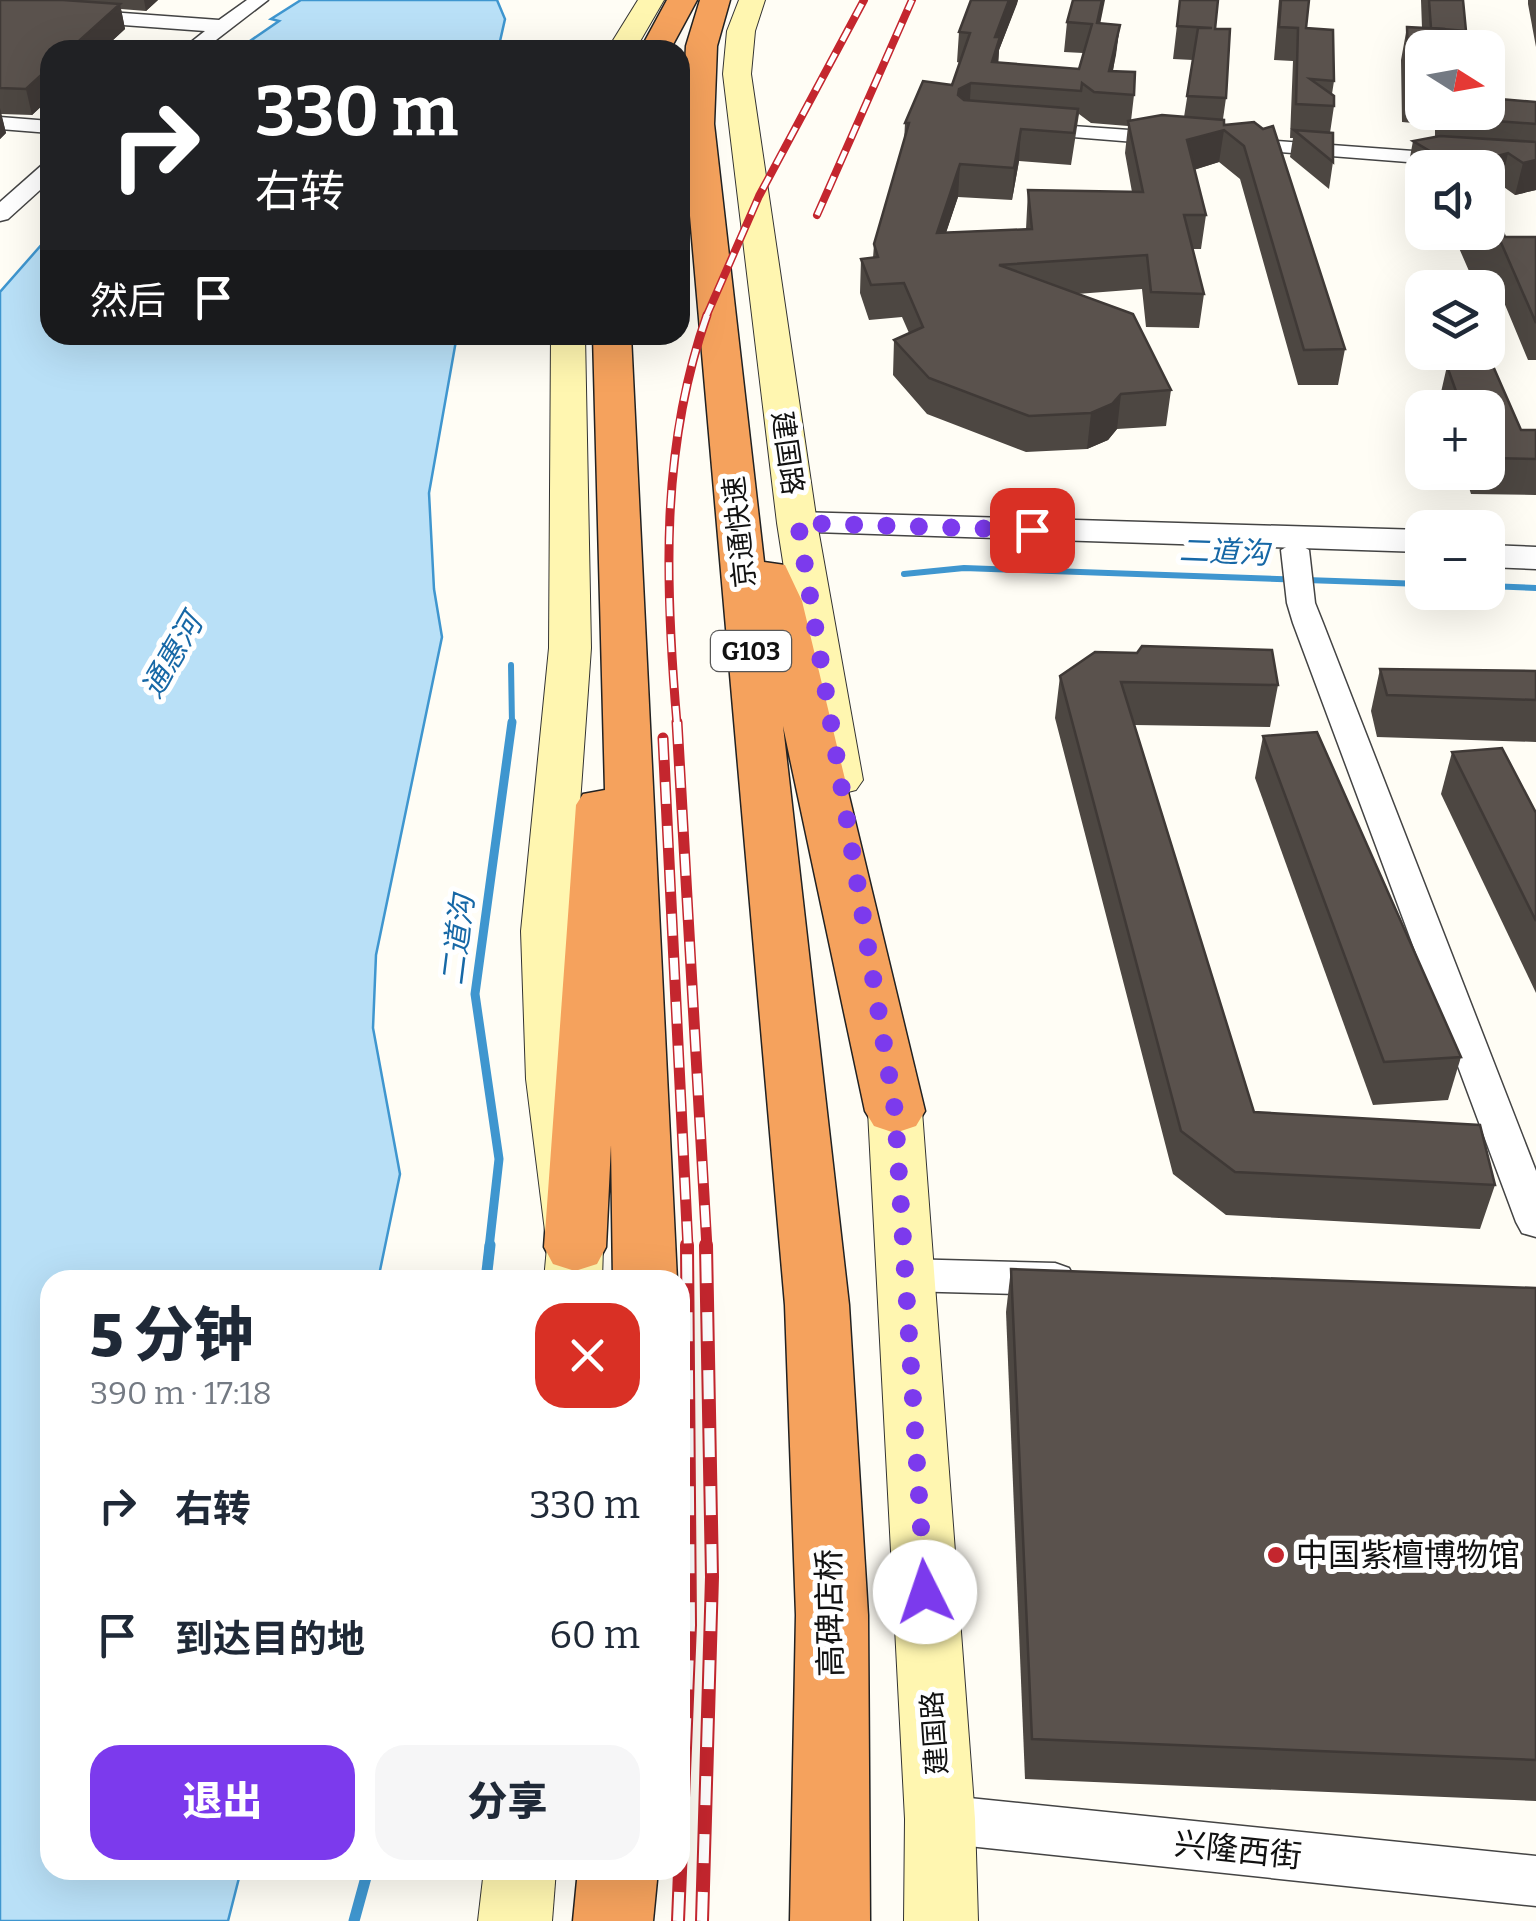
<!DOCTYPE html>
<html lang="zh">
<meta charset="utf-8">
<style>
body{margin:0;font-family:Bitter,"Noto Sans SC",serif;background:#f6f6f7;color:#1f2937;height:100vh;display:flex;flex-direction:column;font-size:38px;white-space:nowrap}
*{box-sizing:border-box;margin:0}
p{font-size:32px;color:#747a83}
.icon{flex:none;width:55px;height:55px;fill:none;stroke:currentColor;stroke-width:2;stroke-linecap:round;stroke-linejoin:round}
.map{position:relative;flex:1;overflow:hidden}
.side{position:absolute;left:40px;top:1270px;width:650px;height:610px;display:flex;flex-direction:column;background:#fff;border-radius:30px;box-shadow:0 10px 40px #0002}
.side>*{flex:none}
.guide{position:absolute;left:40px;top:40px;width:650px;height:305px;border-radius:30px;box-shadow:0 10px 40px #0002;background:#202124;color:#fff;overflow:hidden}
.needle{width:65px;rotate:101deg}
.tools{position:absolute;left:1405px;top:30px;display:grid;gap:20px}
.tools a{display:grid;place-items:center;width:100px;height:100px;border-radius:20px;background:#fff;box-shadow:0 10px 40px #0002;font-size:50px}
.pin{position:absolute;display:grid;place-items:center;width:85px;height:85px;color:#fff;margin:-42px;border-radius:20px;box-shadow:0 5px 15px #0006}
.me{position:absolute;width:110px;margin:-55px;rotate:356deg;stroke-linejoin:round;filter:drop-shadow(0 0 8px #0008)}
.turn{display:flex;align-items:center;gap:35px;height:210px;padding:0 50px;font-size:45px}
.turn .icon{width:130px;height:130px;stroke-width:2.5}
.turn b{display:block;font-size:70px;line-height:85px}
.then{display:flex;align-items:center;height:95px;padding:0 50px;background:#0003;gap:20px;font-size:38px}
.round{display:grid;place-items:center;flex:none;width:105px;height:105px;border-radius:30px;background:#f6f6f7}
.head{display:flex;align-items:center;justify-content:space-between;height:170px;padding:0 50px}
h1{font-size:60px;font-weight:800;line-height:75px}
.primary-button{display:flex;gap:20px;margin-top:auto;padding:20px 50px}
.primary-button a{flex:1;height:115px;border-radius:30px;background:#7c3aed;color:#fff;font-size:40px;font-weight:800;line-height:115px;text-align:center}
.primary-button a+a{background:#f6f6f7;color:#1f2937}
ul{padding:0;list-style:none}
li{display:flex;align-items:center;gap:30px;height:130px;padding:0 50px}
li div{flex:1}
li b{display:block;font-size:38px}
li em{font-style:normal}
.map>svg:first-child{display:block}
.water{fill:#b9e0f7;stroke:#3f96cf;stroke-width:2.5}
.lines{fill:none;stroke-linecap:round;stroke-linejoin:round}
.stream-far2{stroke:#3f96cf;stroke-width:6}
.stream-far1{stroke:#3f96cf;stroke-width:9}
.stream{stroke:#3f96cf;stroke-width:11}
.minor-casing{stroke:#444;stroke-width:3}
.tertiary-casing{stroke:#444;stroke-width:3}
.secondary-casing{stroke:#333;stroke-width:2}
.motorway-casing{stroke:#222;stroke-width:3}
.minor{fill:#fff;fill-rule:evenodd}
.tertiary{fill:#fff;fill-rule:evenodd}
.secondary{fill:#fff6b0;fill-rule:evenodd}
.motorway{fill:#f5a25d;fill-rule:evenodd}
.rail-far3-casing{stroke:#c4262e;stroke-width:8}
.rail-far2-casing{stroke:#c4262e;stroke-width:9}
.rail-far1-casing{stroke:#c4262e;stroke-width:11}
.rail-casing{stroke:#c4262e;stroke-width:14}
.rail-far3{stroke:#fff;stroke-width:5;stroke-dasharray:14;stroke-linecap:butt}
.rail-far2{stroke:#fff;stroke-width:6;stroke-dasharray:18;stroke-linecap:butt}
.rail-far1{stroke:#fff;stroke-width:8;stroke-dasharray:22;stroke-linecap:butt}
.rail{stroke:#fff;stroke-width:10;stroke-dasharray:29;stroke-linecap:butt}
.wall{fill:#4d4742;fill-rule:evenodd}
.shaded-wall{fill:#3f3936}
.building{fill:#5a524d;stroke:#3f3936;stroke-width:2.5}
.route{stroke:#7c3aed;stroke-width:18;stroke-dasharray:0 32.4}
.poi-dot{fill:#c4262e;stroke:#fff;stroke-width:4}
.labels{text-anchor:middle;stroke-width:10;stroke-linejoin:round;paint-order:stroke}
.shield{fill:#fff;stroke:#585858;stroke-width:2.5}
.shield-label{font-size:25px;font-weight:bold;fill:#111}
.street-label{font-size:28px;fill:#111;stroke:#fff}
.water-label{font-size:30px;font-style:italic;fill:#1768a6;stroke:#fff}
.near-poi-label{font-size:32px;fill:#111;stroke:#fff;text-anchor:start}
.near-street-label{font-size:32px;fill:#111;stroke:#fff}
</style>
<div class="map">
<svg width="1536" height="1921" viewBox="0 0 1536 1921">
<rect width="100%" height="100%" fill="#fffdf5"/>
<g class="water">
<polygon points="301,0 497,0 505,19 498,50 237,50 279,21 271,19"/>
<polygon points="50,235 50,335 457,335 429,493 434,589 442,637 376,955 373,1028 400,1174 378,1280 50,1280 50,1870 241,1870 228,1921 0,1921 0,292"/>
</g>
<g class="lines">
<g class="stream-far2">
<polyline points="904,574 964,568 1422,584"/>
<polyline points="1488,586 1536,588"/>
<polyline points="511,665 512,724"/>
</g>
<polyline class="stream-far1" points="489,1248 499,1159 475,994 512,722"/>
<g class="stream">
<polyline points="486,1280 490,1245"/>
<polyline points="354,1921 368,1870"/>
</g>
<g class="minor-casing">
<g id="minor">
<polygon points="247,0 268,0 203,50 181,50 205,31 0,16 0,4 219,20"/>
<polygon points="0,117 50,121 50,133 0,129"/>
<polygon points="1030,123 1172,133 1183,139 1172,145 1023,133 1020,129 1023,125"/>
<polygon points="1234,138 1536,160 1536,172 1227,148 1223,144 1227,140"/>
<polygon points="50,164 50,181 8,219 0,221 0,202 42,165"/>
<polygon points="1295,542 1309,550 1315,603 1323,623 1536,1171 1536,1237 1522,1233 1516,1222 1293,623 1287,603 1281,550"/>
<polygon points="904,1259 1055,1263 1069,1268 1075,1279 1069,1290 1055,1295 904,1291 890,1286 884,1275 890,1264"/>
<polygon points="940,1795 1536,1856 1536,1906 940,1843 922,1836 915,1819 922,1802"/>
</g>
</g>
<g class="tertiary-casing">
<g id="tertiary">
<polygon points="797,512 1422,530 1422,552 784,531 779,523 784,515"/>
<polygon points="1488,545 1536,547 1536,569 1488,567"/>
</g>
</g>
<g class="secondary-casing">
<g id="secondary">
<polygon points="638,0 664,0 635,50 607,50"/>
<polygon points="739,0 765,0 755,31 751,74 817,523 863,780 856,790 840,794 824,790 817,780 777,523 723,74 727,31"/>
<polygon points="551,335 585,335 591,648 571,931 578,1079 603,1247 602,1280 544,1280 547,1247 526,1079 521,931 549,648"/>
<polygon points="888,1048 907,1054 914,1067 922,1111 975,1819 978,1921 904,1921 905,1819 868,1111 862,1067 869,1054"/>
<polygon points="484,1870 556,1870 552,1921 478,1921"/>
</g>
</g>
<g class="motorway-casing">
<g id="motorway">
<polygon points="667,0 697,0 670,50 640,50"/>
<polygon points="700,0 730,0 717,46 714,124 764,562 785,565 802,601 925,1111 916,1126 895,1133 874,1126 865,1111 783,726 849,1305 868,1615 870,1921 790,1921 796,1615 785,1305 682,124 686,46"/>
<polygon points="593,335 631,335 677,1280 613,1280 611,1145 606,1247 597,1264 575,1271 553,1264 544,1247 576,805 583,794 605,790"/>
<polygon points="578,1870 658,1870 653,1921 573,1921"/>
</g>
</g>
<use href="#minor" class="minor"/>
<use href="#tertiary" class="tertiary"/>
<use href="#secondary" class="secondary"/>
<use href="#motorway" class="motorway"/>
<g class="rail-far3-casing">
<g id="rail-far3">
<polyline points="817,215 912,0"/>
<polyline points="706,317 759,196 864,0"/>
</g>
</g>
<g class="rail-far2-casing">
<path id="rail-far2" d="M677 724C665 584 660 449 707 315"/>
</g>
<g class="rail-far1-casing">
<g id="rail-far1">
<polyline points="677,722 707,1248"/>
<polyline points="663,738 688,1248"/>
</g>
</g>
<g class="rail-casing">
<g id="rail">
<polyline points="678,1921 690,1625 687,1245"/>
<polyline points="702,1921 712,1577 706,1245"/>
</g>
</g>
<use href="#rail-far3" class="rail-far3"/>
<use href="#rail-far2" class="rail-far2"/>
<use href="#rail-far1" class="rail-far1"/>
<use href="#rail" class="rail"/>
</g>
<g class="wall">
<polygon points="0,0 158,0 146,11 121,9 125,29 32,115 1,114 6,133 0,139"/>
<path d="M971 0H1018L999 50 998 63 1079 69 1083 53 1064 52 1067 22 1120 25 1113 71 1134 95 1131 121 1184 117 1193 60 1173 59 1180 0 1215 29 1226 98 1223 119 1224 125 1254 122 1345 349 1338 385H1298L1240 179 1219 162 1194 170 1206 215 1201 249H1193L1204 294 1199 328 1146 327 1142 289 1077 294 1171 390 1166 426 1117 429 1108 440 1087 449 1026 452 927 414 893 375 894 340 909 333 902 317 869 320 860 293 861 259 873 258 874 244 904 142 905 123 952 85 960 63 957 62 959 32ZM1079 114 1091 123 1128 126 1125 153 1132 192 1028 190 1026 229 946 232 958 197 1012 200 1019 161 1071 165Z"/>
<polygon points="1279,0 1309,0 1306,28 1334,81 1332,94 1334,106 1330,133 1333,162 1329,189 1290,157 1293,138 1290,138 1293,61 1274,60"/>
<polygon points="1421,0 1463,0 1466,31 1463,48 1422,48 1422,112 1488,112 1536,102 1536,190 1515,195 1501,185 1488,189 1488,168 1422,168 1422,183 1407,173 1413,141 1435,137 1435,125 1402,122 1401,60 1407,27 1422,28"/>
<polygon points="1528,0 1536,0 1536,47 1528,4"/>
<polygon points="1452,232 1488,232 1505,237 1536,237 1536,360 1528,360 1491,271 1469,271"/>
<polygon points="1447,366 1521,430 1536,430 1536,495 1471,494 1464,472 1488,472 1488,408 1441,408 1439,401"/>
<polygon points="1380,669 1536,671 1536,742 1377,737 1371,711"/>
<polygon points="1060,676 1278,685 1270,727 1134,725 1254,1112 1495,1185 1480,1229 1226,1215 1173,1174 1055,718"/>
<polygon points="1263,736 1461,1057 1448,1100 1373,1105 1255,778"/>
<polygon points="1452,752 1536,813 1536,993 1441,794"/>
<polygon points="1011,1269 1536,1288 1536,1801 1025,1779 1006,1312"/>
</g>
<g class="shaded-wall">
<polygon points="144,0 158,0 146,11"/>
<polygon points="1009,0 1018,0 1017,4 999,50 998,67 990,84 995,37"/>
<polygon points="1102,0 1105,0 1094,54 1097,23"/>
<polygon points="120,4 125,29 102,50 69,50"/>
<polygon points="1120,25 1116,55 1108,93 1109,71"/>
<polygon points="50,67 50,98 32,115 26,89"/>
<polygon points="971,83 969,114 957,121 959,89"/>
<polygon points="0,108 6,133 0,139"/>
<polygon points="1021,129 1019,161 1012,200 1014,168"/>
<polygon points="1224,130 1219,162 1183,173 1187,140"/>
<polygon points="1508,153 1501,185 1488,189 1488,168 1470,168 1471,163"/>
<polygon points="1536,160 1536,190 1515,195 1523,163"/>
<polygon points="960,164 958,197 935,266 937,233"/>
<polygon points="1121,394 1117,429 1108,440 1087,449 1091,413"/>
</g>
<g class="building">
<polygon points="0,0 63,0 120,4 69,50 50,50 50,67 26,89 0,88"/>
<polygon points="971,0 1009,0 995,37 1000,37 992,62 1079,69 1092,24 1067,22 1073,0 1102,0 1097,23 1120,25 1109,71 1135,72 1134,95 1094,92 1082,83 1081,91 971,83 959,89 958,95 964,100 1078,109 1074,133 1021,129 1014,168 960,164 937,233 1032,229 1028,190 1143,192 1128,121 1162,115 1224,120 1224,125 1254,122 1263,129 1273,126 1345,349 1304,350 1244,146 1224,130 1187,140 1206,215 1184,215 1204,294 1151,292 1147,255 999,265 1133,314 1171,390 1121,394 1112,404 1091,413 1029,416 929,378 894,340 923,327 904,283 871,285 861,259 878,257 874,244 909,123 905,123 923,81 952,85 970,33 959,32"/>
<polygon points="1180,0 1218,0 1215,29 1230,29 1226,98 1187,96 1198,28 1212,28 1177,26"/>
<polygon points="1281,0 1309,0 1306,28 1333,30 1334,81 1310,79 1334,96 1334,106 1296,104 1298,28 1279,27"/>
<polygon points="1429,0 1463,0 1466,31 1431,28"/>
<polygon points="1407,27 1444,29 1446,48 1422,48 1422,89 1409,88"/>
<polygon points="1488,98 1536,102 1536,124 1441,117 1441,112 1488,112"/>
<polygon points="1294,130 1333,133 1333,162"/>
<polygon points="1440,136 1536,142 1536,160 1523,163 1508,153 1471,163 1474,168 1444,168 1440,157 1413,141"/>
<polygon points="1488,198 1505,237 1536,237 1536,323 1499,238 1476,238 1474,232 1488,232"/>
<polygon points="1447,366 1493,366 1521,430 1536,430 1536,459 1488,458 1488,408 1462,408"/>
<polygon points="1142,646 1272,650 1278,685 1121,682 1254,1112 1480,1125 1495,1185 1235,1172 1181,1131 1060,676 1095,652 1137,653"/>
<polygon points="1380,669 1536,671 1536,700 1387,695"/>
<polygon points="1317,732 1461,1057 1384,1062 1263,736"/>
<polygon points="1502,748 1536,813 1536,921 1452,752"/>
<polygon points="1011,1269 1536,1288 1536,1760 1032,1739"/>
</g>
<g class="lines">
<polyline class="route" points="925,1592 895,1111 798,523 1032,530"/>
</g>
<circle class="poi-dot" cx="1276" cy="1555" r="10"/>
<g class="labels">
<rect class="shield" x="711" y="631" width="80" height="40" rx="8"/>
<g class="shield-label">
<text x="751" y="660">G103</text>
</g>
<g class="street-label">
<text transform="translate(788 453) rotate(82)" y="10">建国路</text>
<text transform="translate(739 532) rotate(-96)" y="10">京通快速</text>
<text transform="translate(934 1733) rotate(-94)" y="10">建国路</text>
</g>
<g class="water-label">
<text transform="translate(1224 552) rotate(2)" y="10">二道沟</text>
<text transform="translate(172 656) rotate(-60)" y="10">通惠河</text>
<text transform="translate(458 940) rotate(-83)" y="10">二道沟</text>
</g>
<g class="near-poi-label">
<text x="1296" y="1566">中国紫檀博物馆</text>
</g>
<g class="near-street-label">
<text transform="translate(830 1613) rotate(-91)" y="11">高碑店桥</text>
<text transform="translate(1238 1850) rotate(6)" y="11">兴隆西街</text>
</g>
</g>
</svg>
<div class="tools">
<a><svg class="needle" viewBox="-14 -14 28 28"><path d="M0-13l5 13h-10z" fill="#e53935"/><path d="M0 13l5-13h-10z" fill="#747a83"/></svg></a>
<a><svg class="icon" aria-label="sound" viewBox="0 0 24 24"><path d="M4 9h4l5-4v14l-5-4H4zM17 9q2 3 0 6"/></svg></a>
<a><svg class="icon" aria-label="layers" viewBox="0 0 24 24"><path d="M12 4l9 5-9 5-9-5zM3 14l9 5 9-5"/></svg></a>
<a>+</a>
<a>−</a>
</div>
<div class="pin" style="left:1032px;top:530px;background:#d93025"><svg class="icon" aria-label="arrive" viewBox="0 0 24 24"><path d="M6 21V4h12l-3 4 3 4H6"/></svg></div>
<svg class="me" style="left:925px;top:1592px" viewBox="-20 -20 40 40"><circle r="19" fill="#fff"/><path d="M0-13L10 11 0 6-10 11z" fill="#7c3aed"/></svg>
<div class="guide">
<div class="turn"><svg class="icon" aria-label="right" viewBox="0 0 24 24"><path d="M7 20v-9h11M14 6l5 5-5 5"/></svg><div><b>330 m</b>右转</div></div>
<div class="then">然后<svg class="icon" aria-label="arrive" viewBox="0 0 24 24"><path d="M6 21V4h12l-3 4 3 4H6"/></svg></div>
</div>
<section class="side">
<div class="head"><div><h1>5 分钟</h1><p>390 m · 17:18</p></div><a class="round" style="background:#d93025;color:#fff"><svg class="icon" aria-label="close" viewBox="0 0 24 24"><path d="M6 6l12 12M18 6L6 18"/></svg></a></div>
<ul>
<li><svg class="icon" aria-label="right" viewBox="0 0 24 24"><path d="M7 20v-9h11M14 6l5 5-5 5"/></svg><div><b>右转</b></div><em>330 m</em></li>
<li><svg class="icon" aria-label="arrive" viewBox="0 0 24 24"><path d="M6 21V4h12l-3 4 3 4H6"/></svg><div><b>到达目的地</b></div><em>60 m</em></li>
</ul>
<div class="primary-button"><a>退出</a><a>分享</a></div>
</section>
</div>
